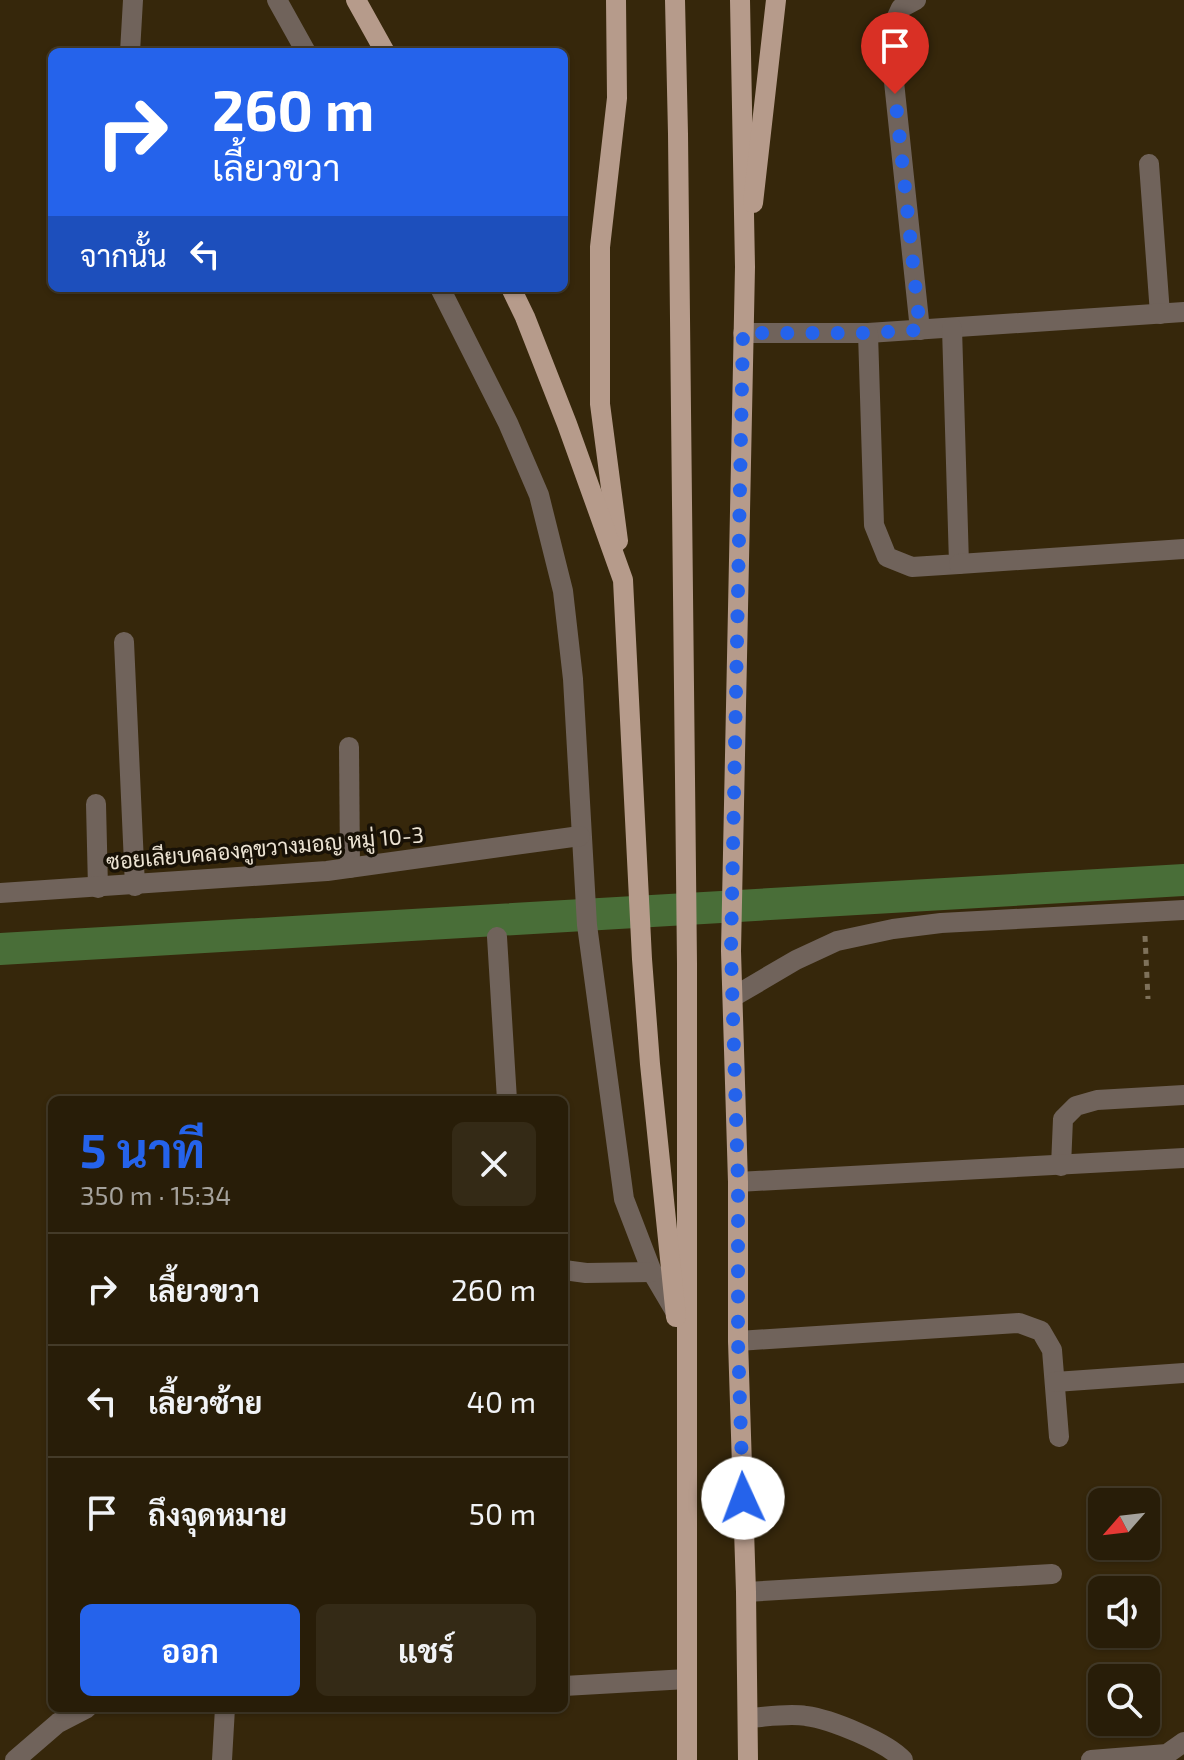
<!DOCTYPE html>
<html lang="th">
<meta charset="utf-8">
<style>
body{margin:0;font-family:"Exo 2",Sarabun,sans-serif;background:#342a16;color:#f1f3f6;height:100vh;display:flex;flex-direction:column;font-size:30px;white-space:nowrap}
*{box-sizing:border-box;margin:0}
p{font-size:26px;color:#a5a29c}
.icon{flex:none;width:44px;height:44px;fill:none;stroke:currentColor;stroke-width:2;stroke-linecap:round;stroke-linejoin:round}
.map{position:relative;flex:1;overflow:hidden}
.panel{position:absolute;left:48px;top:1096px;width:520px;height:616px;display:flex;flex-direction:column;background:#281d08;border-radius:12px;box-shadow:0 2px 6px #0004,0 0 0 2px #443b29}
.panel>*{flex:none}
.top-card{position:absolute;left:48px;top:48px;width:520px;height:244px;border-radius:12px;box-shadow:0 2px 6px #0004,0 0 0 2px #443b29;background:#2563eb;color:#fff;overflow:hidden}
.needle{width:52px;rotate:242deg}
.buttons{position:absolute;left:1088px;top:1488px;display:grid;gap:16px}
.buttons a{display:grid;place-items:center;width:72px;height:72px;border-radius:12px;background:#281d08;box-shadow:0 2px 6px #0004,0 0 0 2px #443b29;font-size:40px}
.pin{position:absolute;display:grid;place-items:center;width:68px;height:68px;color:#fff;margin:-82px -34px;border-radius:50% 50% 50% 0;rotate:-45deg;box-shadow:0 0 8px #0007}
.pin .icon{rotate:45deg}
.me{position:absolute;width:88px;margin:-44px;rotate:358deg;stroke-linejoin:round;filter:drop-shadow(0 0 6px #0008)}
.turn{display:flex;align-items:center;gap:28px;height:168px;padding:0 32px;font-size:36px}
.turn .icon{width:104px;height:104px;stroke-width:2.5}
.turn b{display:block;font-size:56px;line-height:68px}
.then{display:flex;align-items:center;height:76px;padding:0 32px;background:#0003;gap:16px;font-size:30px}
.round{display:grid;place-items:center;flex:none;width:84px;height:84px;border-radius:12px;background:#342a16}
.head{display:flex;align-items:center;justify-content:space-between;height:136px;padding:0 32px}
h1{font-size:48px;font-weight:700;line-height:60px;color:#2563eb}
.button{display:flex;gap:16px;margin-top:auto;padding:16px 32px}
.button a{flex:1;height:92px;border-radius:12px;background:#2563eb;color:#fff;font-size:32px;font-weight:700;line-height:92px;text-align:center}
.button a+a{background:#342a16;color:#f1f3f6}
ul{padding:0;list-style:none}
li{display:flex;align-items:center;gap:24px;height:112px;padding:0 32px;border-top:2px solid #443b29}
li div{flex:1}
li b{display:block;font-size:30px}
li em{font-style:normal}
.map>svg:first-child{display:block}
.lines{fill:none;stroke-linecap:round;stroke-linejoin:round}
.canal{stroke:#496e38;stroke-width:32}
.path{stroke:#7e715a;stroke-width:5;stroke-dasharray:6 6;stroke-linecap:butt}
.minor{stroke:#70635b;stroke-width:20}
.major{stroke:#b69b8b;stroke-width:20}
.route{stroke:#2563eb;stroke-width:14;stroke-dasharray:0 25.2}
.labels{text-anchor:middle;stroke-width:7;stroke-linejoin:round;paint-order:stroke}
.street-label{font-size:22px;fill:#ece3d3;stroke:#181106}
</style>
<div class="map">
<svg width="1184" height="1760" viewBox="0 0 1184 1760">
<rect width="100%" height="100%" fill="#36270b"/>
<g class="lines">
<polyline class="canal" points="0,949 1184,880"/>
<polyline class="path" points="1145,936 1148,999"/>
<g class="minor">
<polyline points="277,0 306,52"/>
<polyline points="916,0 901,8 889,34 920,330"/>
<polyline points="130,52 133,0"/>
<polyline points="1149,164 1160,314"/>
<polyline points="440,288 508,423 539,495 563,591 573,679 587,925 624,1199 652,1272 675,1311"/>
<polyline points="743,333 868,333 1184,312"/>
<polyline points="868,333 874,525 887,557 912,567 959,564 952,328"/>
<polyline points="959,564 1184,549"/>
<polyline points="124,642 135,886"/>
<polyline points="349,747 350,868"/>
<polyline points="96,804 98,888"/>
<polyline points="0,893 327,871 580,836"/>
<polyline points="497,937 507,1100"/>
<polyline points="733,997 796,960 837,941 893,929 941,923 1184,910"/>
<polyline points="1061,1166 1063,1119 1076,1106 1097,1100 1184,1095"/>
<polyline points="738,1182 1184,1158"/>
<polyline points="564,1270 586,1273 652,1272"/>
<polyline points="738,1341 1019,1323 1041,1331 1052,1350 1059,1437"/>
<polyline points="1055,1382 1184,1373"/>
<polyline points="746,1592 1052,1574"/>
<polyline points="564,1686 687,1679"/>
<path d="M748 1718C766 1717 788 1713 806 1716 830 1719 887 1742 903 1760"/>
<polyline points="15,1760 58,1723 87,1708"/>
<polyline points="222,1760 225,1708"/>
<polyline points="1091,1760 1167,1754 1184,1742"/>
</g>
<g class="major">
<polyline points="356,0 385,52"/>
<polyline points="616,0 617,98 600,247 600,404 618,541"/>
<polyline points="675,0 678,134 687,963 687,1760"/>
<polyline points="740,0 745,267 731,951 738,1182 738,1341 746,1592 748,1760"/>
<polyline points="753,203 776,0"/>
<polyline points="511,288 525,317 567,424 623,580 642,959 650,1064 676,1317"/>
</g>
</g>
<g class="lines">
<polyline class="route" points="743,1498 738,1341 738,1182 731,951 743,333 868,333 920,330 895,94"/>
</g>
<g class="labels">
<g class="street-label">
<text transform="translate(265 848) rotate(-5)" y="8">ซอยเลียบคลองคูขวางมอญ หมู่ 10-3</text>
</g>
</g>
</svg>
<div class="buttons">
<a><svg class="needle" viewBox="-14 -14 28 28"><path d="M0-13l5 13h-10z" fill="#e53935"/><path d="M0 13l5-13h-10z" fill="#a5a29c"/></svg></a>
<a><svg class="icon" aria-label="sound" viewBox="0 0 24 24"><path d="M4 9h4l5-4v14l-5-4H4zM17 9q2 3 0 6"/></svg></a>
<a><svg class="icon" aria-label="search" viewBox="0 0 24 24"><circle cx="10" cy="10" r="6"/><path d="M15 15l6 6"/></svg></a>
</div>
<div class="pin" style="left:895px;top:94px;background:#d93025"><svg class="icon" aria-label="arrive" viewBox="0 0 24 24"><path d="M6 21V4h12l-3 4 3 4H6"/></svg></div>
<svg class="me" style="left:743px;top:1498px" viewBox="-20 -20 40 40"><circle r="19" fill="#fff"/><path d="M0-13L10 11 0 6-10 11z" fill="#2563eb"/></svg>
<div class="top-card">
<div class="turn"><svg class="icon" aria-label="right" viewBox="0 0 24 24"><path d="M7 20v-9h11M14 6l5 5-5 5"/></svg><div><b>260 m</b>เลี้ยวขวา</div></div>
<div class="then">จากนั้น<svg class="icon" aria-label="left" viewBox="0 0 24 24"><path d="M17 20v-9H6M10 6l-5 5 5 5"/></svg></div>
</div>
<section class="panel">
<div class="head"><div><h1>5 นาที</h1><p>350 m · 15:34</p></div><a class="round"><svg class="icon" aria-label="close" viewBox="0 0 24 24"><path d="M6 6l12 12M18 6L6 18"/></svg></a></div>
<ul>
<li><svg class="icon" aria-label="right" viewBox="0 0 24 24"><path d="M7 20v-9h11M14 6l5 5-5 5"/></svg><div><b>เลี้ยวขวา</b></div><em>260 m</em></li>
<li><svg class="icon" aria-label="left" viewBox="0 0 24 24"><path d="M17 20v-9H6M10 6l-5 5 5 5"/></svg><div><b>เลี้ยวซ้าย</b></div><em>40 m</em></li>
<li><svg class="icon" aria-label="arrive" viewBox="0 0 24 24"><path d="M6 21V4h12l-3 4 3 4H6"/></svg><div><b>ถึงจุดหมาย</b></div><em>50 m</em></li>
</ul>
<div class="button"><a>ออก</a><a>แชร์</a></div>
</section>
</div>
